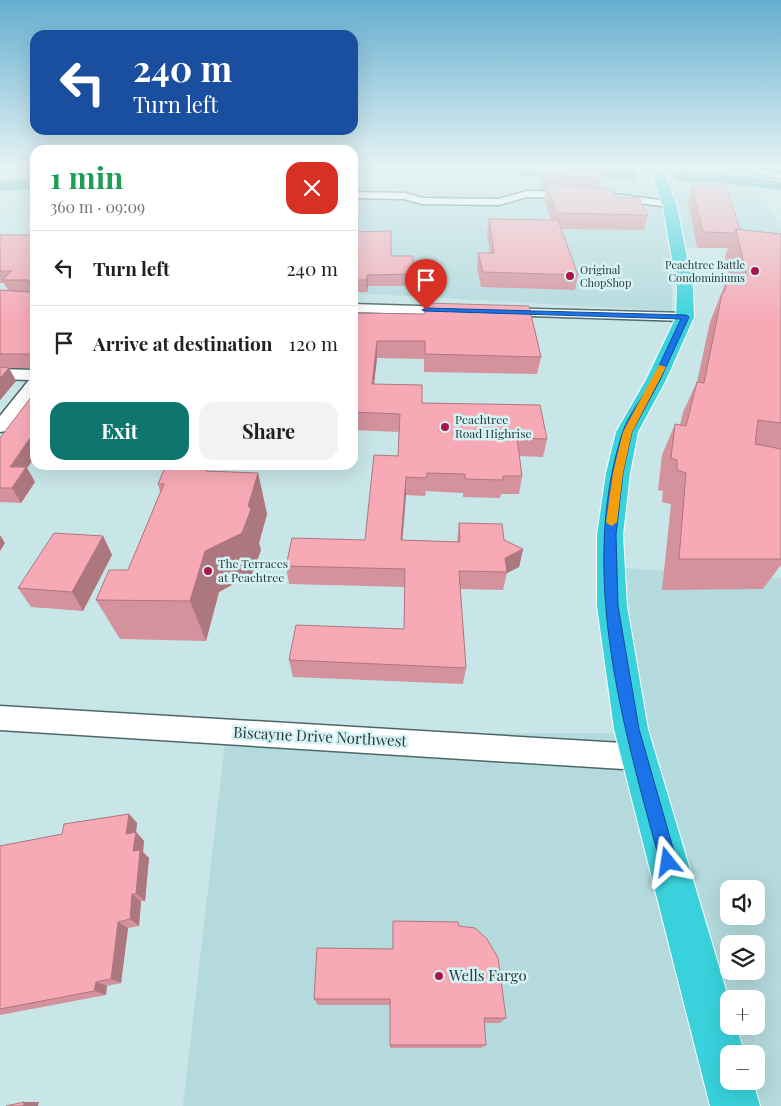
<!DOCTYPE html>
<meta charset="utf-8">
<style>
body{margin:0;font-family:"Playfair Display",serif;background:#f2f2f2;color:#202124;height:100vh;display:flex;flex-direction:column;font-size:19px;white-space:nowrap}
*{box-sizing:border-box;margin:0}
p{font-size:16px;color:#757577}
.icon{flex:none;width:28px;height:28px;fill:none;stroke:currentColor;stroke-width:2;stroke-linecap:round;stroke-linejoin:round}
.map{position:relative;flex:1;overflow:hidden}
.side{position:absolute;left:30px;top:145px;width:328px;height:325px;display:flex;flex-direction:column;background:#fff;border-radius:15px;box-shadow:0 5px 20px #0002}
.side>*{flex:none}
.banner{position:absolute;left:30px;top:30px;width:328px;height:105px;border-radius:15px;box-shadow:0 5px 20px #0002;background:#1a4fa0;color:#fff;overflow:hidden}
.buttons{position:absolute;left:720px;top:880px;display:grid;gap:10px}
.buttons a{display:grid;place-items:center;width:45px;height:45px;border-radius:10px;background:#fff;box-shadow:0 5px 20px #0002;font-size:25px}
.pin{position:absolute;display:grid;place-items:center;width:42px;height:42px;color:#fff;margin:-51px -21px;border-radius:50% 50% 50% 0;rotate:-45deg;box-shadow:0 0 5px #0007}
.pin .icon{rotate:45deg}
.me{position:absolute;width:55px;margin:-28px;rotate:345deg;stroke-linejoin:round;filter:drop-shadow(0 0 4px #0008)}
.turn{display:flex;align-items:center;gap:18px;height:105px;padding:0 20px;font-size:22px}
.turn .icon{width:65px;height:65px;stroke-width:2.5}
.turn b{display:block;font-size:35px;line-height:42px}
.round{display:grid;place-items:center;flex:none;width:52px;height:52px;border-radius:15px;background:#f2f2f2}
.overview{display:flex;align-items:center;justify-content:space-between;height:85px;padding:0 20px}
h1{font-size:30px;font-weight:700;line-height:38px;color:#1e9e55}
.button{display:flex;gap:10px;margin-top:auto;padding:10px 20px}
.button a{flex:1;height:58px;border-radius:15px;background:#0f766e;color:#fff;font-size:20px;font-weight:700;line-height:58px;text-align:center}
.button a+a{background:#f2f2f2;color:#202124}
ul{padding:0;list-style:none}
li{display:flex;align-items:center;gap:15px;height:75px;padding:0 20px;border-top:1px solid #e0e0e0}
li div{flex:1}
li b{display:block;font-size:19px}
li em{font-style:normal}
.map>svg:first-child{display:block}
.built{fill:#b4dadd;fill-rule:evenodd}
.water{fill:#41a6ad}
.pier{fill:#c8e5e7}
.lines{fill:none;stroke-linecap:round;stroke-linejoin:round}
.street-casing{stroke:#4d6768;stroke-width:3}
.highway-casing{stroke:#fff;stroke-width:2}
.street{fill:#fff;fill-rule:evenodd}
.highway{fill:#39d2dc;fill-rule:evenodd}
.wall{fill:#d4929d}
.shaded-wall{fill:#ad777f}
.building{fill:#f7aab6;stroke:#ad777f}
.route{fill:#1a73e8;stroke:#114b97}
.slow{fill:#f59e0b}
.poi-dot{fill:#a91549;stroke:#d5f3f5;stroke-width:2}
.labels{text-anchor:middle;stroke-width:5;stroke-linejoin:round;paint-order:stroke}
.far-poi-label{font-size:11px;fill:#2d3839;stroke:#d5f3f5;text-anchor:end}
.poi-label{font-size:12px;fill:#2d3839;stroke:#d5f3f5;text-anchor:start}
.near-street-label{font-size:15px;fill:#2d3839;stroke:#d5f3f5}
.near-poi-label{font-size:15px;fill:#2d3839;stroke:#d5f3f5;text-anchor:start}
</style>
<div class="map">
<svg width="781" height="1106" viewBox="0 0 781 1106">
<rect width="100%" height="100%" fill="#c8e5e7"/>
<g class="built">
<polygon points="652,167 736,167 759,193 781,226 781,246 672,248 672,311 353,293 352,168 656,179"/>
<path d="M608 567 781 578V1106H183L226 734 628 733ZM729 889H756V916H729ZM729 944H756V971H729ZM729 999H756V1026H729ZM729 1054H756V1081H729Z"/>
</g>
<g class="water">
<path d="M353 167C449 167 545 165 641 170 688 172 735 172 781 182V190L721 183 471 173 353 175Z"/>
<polygon points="35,178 35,189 0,191 0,181"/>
</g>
<polygon class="pier" points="633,167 670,168 677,184 639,183"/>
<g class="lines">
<g class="street-casing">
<g id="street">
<polygon points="727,167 747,167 781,173 781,179"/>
<polygon points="527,191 575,192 580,195 575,198 527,197 499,205 422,204 404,199 352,198 352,192 405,193 423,198 499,199"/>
<polygon points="612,194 669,201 674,204 669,207 608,199 608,195"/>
<polygon points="352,304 452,307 459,311 452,315 352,312"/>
<polygon points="503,308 685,313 692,317 685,321 498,315 496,312"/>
<polygon points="0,369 35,370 35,393 6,431 0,432 0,416 29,380 0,379"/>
<polygon points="0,706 639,744 649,748 653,757 649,766 639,770 0,730"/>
</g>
</g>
<g class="highway-casing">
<polygon id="highway" points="650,167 662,167 677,207 693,288 694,317 666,380 638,432 630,473 623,535 627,606 648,729 729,1000 729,1026 736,1026 745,1054 729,1054 729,1081 753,1081 760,1106 710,1106 614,729 597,606 597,535 606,473 616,432 646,380 676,317 677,288 663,207"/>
</g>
<use href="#street" class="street"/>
<use href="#highway" class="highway"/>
</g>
<g class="wall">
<polygon points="541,167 580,170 604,178 601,188 615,197 648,215 644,230 561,229 578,275 575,290 481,287 477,268 478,253 490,253 487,233 489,219 551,220 544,199 546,190 542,189 539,181"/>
<polygon points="692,186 740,230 781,234 781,566 780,566 763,589 662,590 671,504 662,502 663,491 658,490 662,455 675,424 680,425 683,412 697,382 710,322 728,276 729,276 725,256 728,248 697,248 688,200"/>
<polygon points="0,235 35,235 35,368 9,368 16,381 0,400 0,290 8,290 4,283 0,283"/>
<polygon points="352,245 391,256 414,274 413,286 368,286 367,292 352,292"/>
<polygon points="352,313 541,357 537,374 424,372 424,359 377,358 374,384 422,403 547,439 543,457 519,456 522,476 519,494 501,494 500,498 463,497 463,493 426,491 425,496 406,495 402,540 457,542 459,523 504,540 523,549 519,567 507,573 503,590 460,589 466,668 463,684 293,677 289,660 404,629 405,587 289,584 286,566 365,540 398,456 399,432 352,430"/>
<polygon points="35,392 35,457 27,468 35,482 21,503 0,502 0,438"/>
<polygon points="209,471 258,473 267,514 259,543 261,550 252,574 219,592 206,641 120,639 96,600 128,570 160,492 158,484"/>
<polygon points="103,536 112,555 83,611 31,607 18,588"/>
<polygon points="129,814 137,823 136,832 144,841 143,852 149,858 145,901 141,901 139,926 128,928 121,983 107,986 106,995 0,1015 0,846 62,834"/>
<polygon points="459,926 506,1018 500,1023 484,1023 486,1045 481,1048 390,1048 390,1005 318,1005 314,999 393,949"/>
</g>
<g class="shaded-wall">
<polygon points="367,275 368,286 367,292 366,280"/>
<polygon points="377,341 377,358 372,401 372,384"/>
<polygon points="9,368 16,381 0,400 0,378"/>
<polygon points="35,431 35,457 27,468 35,482 21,503 12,488 10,467"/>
<polygon points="258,473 267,514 259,543 261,550 252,574 219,592 206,641 190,601 205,551 248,506"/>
<polygon points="406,477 406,495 401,558 401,540"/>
<polygon points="0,535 5,543 0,551"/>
<polygon points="103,536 112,555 83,611 72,592"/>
<polygon points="523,549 519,567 507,573 505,558"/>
<polygon points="129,814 137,823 135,842 136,832 144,841 143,852 149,858 145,901 136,894 133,851 126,834"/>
<polygon points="132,894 141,901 139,926 130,919"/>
<polygon points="118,922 128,928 121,983 111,979"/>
<polygon points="96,982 107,986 106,995 94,991"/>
<polygon points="24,1102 39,1102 38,1106 23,1106"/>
</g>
<g class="building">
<polygon points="541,167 578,168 580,170 599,170 604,178 544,175"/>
<polygon points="547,185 610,189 615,197 639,198 648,215 556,213"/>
<polygon points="692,186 726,186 740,230 736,229 734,233 703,232"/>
<polygon points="489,219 558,220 578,275 483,272 478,253 494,253"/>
<polygon points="736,229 781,234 781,423 758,420 755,444 781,449 781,559 679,559 686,473 677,470 677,460 671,458 675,424 686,426 697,382 704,383 722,294 725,291 728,276 747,277"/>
<polygon points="391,231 391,256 413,256 414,274 367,275 366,280 352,280 352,245 354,232"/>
<polygon points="0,235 35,235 35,354 0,354 0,290 29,292 31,290 29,280 2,280 12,271 0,271"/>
<polygon points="425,303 529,306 541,357 425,354 425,341 377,341 372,384 422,385 422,403 540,405 547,439 517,438 522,476 503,476 503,480 465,479 465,474 427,473 426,478 406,477 401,540 460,542 459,523 502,524 504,540 523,549 505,558 507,572 459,571 466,668 289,660 296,625 404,629 405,569 286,566 292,538 365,540 374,455 398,456 400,414 352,412 352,313 425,314"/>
<polygon points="0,367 9,368 0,378"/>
<polygon points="35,392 35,431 10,467 26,467 12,488 0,488 0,438"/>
<polygon points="166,465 208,465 206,471 258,473 248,506 251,509 242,533 205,551 190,601 96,600 109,570 128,570 164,484 158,484"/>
<polygon points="54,533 103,536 72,592 18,588"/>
<polygon points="129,814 126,834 136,832 133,851 140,850 136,894 132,894 130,919 118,922 111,979 96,982 94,991 0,1009 0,846 62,834 64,824"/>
<polygon points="393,921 458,922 459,926 475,928 487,939 498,958 506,1018 484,1018 486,1045 390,1045 390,999 314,999 317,948 393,949"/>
<polygon points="24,1102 23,1106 6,1106"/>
</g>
<linearGradient id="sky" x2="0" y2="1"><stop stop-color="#65aed0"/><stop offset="0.52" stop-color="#e6f3f4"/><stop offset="1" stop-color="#e6f3f4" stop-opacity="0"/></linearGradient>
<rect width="781" height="322" fill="url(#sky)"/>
<path class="route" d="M426 308 686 315 689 317 660 380 632 432 623 473 616 535 618 606 639 729 677 862 674 868 668 871 662 868 660 862C623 726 578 574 622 434 628 415 643 398 652 381 662 360 671 339 681 319L424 311 422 310Z"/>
<polygon class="slow" points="659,365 666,367 632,432 623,473 617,522 612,526 608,524 606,522 613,473 623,432"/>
<g class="poi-dot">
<circle cx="755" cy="271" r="5"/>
<circle cx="570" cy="276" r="5"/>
<circle cx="445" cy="427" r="5"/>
<circle cx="208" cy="571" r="5"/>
<circle cx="439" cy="976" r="5"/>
</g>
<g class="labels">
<g class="far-poi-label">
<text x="745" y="269">Peachtree Battle<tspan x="745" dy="13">Condominiums</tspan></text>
<text x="580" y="274" text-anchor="start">Original<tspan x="580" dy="13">ChopShop</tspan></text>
</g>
<g class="poi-label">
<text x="455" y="424">Peachtree<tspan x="455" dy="14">Road Highrise</tspan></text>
<text x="218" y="568">The Terraces<tspan x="218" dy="14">at Peachtree</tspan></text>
</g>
<g class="near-street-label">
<text transform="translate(320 737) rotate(3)" y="5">Biscayne Drive Northwest</text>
</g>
<g class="near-poi-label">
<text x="449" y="981">Wells Fargo</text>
</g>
</g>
</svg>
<div class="buttons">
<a><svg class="icon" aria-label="sound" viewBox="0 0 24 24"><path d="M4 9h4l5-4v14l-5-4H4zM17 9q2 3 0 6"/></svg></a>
<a><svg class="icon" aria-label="layers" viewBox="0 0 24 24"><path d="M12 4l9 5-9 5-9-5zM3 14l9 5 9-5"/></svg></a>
<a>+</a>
<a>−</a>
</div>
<div class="pin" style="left:426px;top:310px;background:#d93025"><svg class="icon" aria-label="arrive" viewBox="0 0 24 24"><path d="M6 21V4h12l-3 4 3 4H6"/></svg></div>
<svg class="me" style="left:668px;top:862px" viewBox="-20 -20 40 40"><path d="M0-17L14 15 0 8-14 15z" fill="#1a73e8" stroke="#fff" stroke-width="4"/></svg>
<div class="banner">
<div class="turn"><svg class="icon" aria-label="left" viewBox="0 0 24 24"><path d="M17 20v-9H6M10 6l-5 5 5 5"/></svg><div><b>240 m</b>Turn left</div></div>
</div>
<section class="side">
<div class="overview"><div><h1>1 min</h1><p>360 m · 09:09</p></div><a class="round" style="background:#d93025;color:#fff"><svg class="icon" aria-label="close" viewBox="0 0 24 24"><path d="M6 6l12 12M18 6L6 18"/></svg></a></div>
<ul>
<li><svg class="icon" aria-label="left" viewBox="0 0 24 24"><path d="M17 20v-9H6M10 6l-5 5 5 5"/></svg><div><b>Turn left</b></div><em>240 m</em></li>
<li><svg class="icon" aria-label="arrive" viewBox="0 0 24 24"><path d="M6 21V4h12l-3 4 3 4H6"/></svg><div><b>Arrive at destination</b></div><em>120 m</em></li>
</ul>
<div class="button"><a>Exit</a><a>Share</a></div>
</section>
</div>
